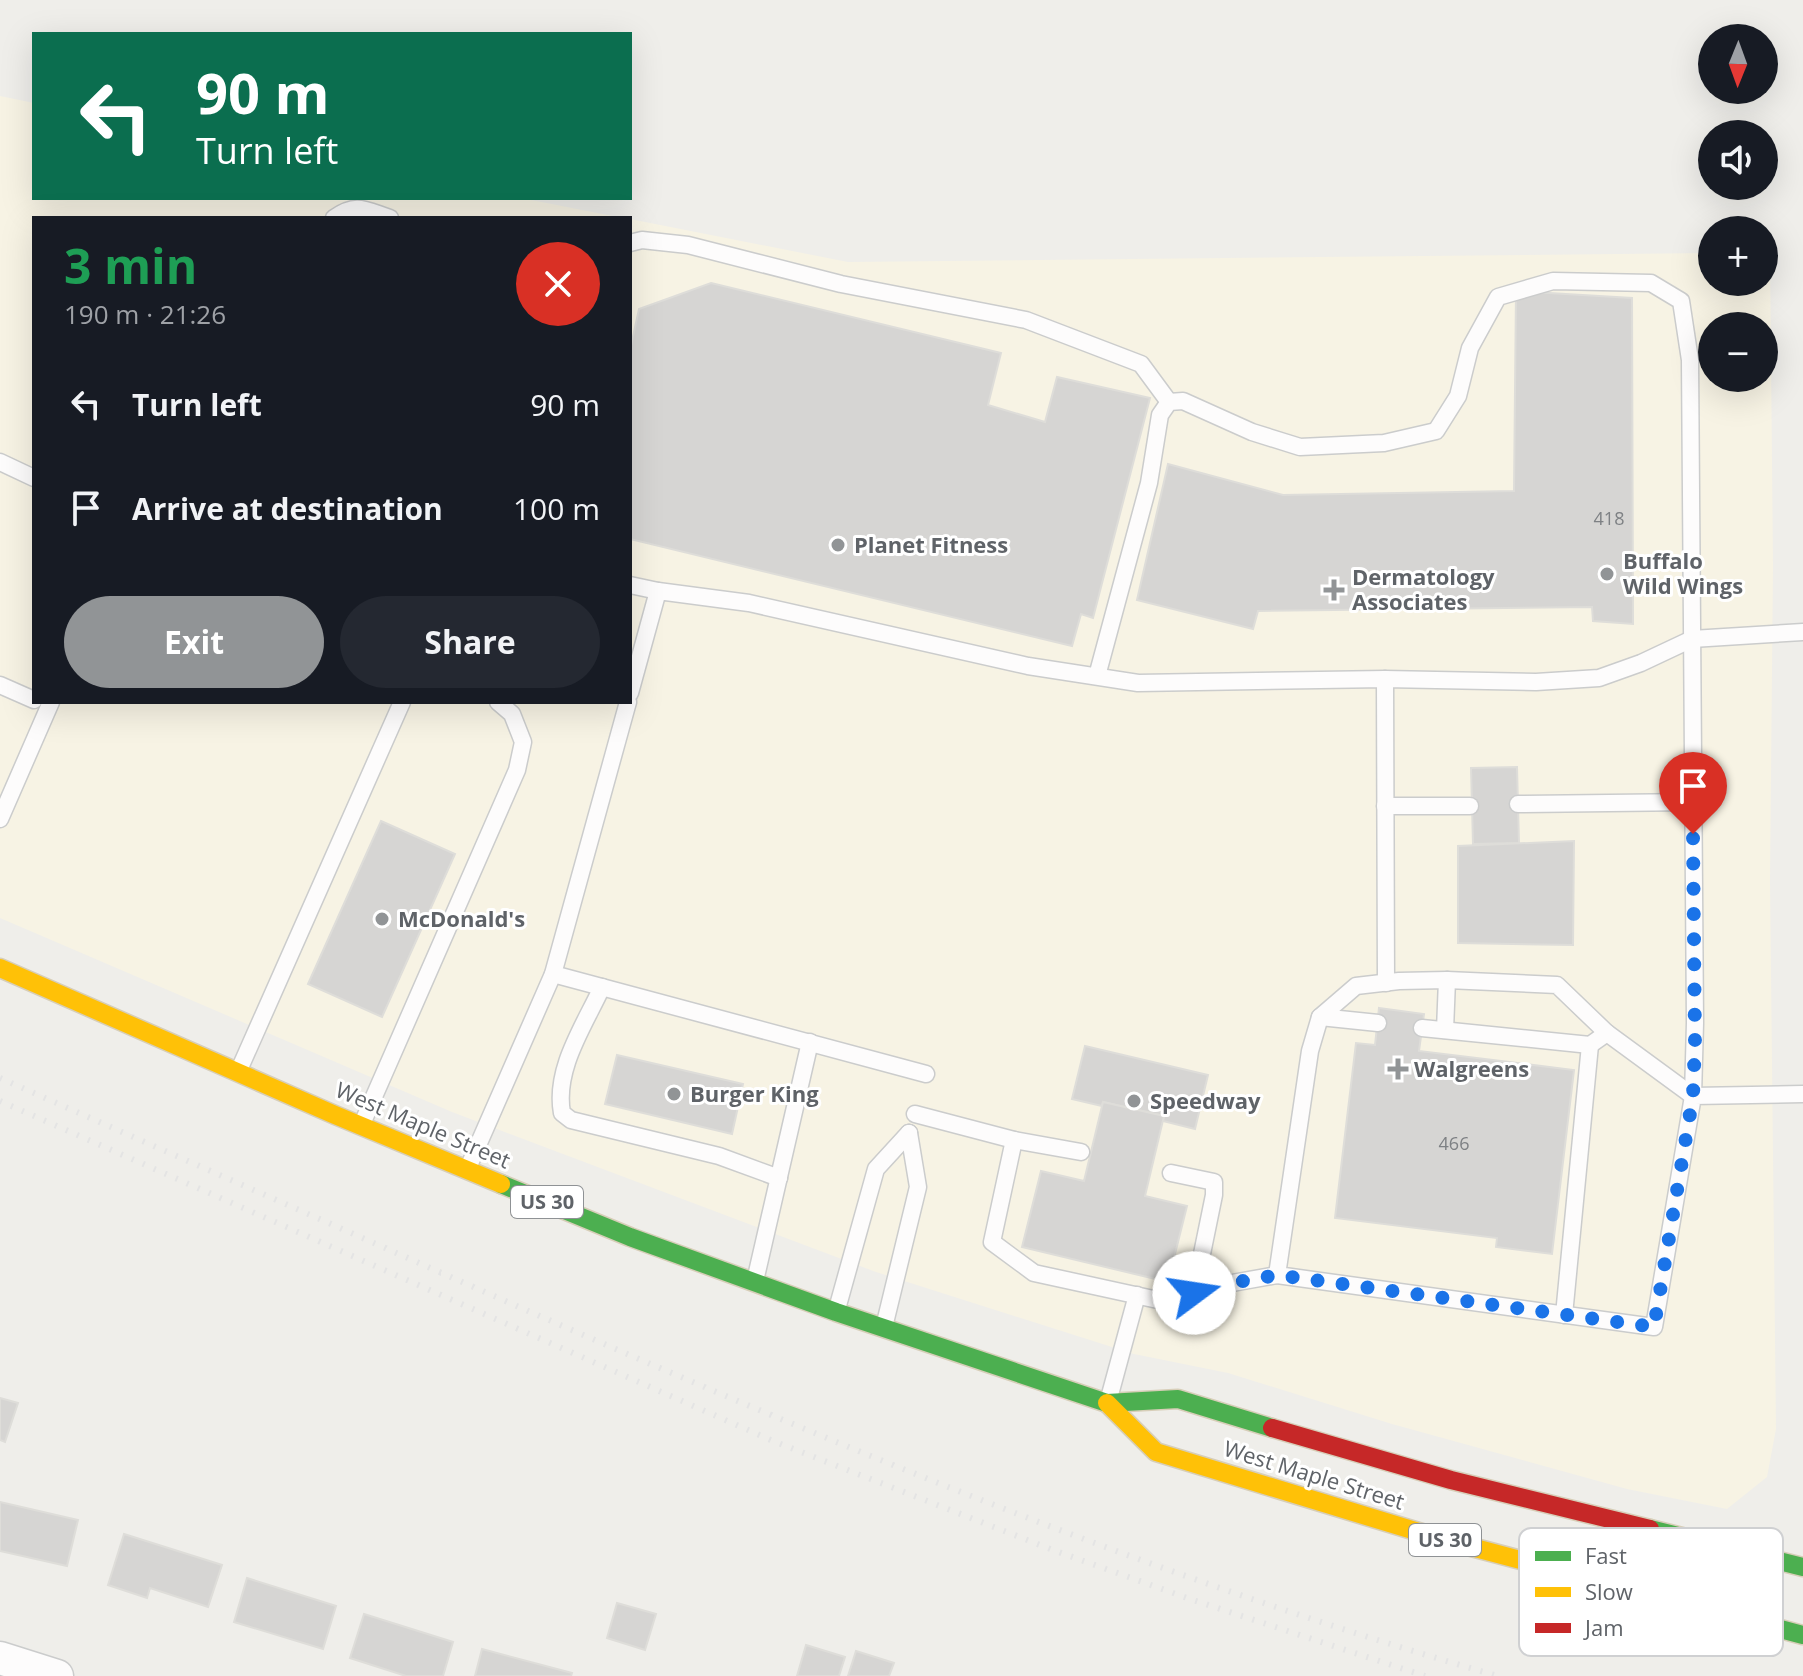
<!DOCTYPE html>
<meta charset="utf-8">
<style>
body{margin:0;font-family:"Open Sans",sans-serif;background:#242831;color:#f1f3f6;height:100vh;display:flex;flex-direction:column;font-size:30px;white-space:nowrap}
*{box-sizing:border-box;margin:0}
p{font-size:26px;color:#9ea1a6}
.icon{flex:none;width:44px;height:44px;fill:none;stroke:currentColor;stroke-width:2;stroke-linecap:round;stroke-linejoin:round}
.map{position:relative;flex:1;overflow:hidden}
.sheet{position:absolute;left:32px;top:216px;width:600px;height:488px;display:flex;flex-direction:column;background:#171b24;border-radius:0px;box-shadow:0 8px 32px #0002}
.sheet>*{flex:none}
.top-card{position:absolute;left:32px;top:32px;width:600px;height:168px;border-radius:0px;box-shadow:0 8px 32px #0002;background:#0b6e4f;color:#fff;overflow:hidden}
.needle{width:52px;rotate:181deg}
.buttons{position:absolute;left:1698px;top:24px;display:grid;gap:16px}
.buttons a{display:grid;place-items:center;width:80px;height:80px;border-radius:50%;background:#171b24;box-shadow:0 8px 32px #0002;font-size:40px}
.pin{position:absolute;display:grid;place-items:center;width:68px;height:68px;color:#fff;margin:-82px -34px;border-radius:50% 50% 50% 0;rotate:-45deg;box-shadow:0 0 8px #0007}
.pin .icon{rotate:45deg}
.me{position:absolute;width:88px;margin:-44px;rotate:76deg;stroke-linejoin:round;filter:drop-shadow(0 0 6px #0008)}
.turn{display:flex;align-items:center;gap:28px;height:168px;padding:0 32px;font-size:36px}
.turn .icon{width:104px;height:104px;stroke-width:2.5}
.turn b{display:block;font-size:56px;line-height:68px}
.round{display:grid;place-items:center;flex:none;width:84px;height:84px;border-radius:42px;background:#242831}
.summary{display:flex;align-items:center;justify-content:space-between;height:136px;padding:0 32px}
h1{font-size:48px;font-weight:700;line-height:60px;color:#1e9e55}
.cta{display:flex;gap:16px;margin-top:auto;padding:16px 32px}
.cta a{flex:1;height:92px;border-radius:48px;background:#919496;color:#fff;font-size:32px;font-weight:700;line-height:92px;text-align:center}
.cta a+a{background:#242831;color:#f1f3f6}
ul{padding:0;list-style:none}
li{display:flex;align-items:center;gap:24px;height:104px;padding:0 32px}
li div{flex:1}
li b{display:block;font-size:30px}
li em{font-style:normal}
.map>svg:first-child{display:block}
.commercial{fill:#f7f3e4;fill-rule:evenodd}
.building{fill:#d6d5d3;stroke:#deddd9;stroke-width:2}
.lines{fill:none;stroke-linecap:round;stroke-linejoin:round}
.lane-casing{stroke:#cbcccc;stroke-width:19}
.street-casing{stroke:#cbcccc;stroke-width:35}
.fast-casing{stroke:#d7ceb8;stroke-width:21}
.slow-casing{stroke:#d7ceb8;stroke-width:21}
.jam-casing{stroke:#d7ceb8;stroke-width:21}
.lane{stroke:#fdfcfc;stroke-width:16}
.street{stroke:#fdfcfc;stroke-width:32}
.fast{stroke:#4caf50;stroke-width:18}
.slow{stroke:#ffc107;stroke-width:18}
.jam{stroke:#c62828;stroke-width:18}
.rail{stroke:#e4e4e4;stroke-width:6;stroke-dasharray:2 10;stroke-linecap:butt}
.route{stroke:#1a73e8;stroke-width:14;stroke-dasharray:0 25.2}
.poi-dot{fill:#919496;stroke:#fff;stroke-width:3}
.labels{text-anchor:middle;stroke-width:6;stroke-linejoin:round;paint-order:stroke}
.number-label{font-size:18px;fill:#7e8184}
.shield{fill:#fff;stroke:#8f9295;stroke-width:2}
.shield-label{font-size:20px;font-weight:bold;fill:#5f6368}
.poi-label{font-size:22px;font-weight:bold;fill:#5f6368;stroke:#fff;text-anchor:start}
.street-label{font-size:22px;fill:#5f6368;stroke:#fff}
.key{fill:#fff;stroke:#cfd0d2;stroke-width:2}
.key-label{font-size:22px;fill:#5f6368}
</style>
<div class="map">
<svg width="1803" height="1676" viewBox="0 0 1803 1676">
<rect width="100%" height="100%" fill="#efeeea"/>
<path class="commercial" d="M0 96 34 103V198H521L623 218H34V702H630V219L848 262 1712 253V282H1764V252H1770L1773 566 1770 881 1776 1429 1767 1477 1727 1509 1627 1489 1392 1424 1228 1373 1134 1354 876 1272 452 1112 0 918ZM1712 326H1764V378H1712Z"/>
<g class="building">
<polygon points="711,283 1001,353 988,405 1045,422 1057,377 1150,398 1093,618 1081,614 1072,646 630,539 630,350 639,309"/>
<polygon points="1516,291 1632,298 1633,624 1593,621 1592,607 1258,611 1253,629 1137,600 1168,464 1283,495 1514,491"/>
<polygon points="1517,767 1519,843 1473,844 1471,768"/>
<polygon points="381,821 455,854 382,1017 308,984"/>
<polygon points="1574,841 1573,945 1458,943 1458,846"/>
<polygon points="1379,1008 1424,1014 1419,1051 1574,1070 1552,1254 1496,1247 1497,1238 1335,1218 1356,1043 1375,1045"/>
<polygon points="1085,1046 1208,1075 1195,1129 1163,1121 1164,1116 1103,1102 1102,1106 1072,1099"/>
<polygon points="617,1055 743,1084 732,1134 605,1104"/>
<polygon points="1103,1102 1164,1116 1145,1196 1187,1206 1168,1282 1022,1247 1041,1171 1084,1181"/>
<polygon points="0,1398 18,1403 5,1442 0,1440"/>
<polygon points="0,1502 78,1520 67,1566 0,1551"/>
<polygon points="124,1534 222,1565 208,1607 150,1588 147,1598 108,1585"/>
<polygon points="247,1578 336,1606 323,1649 234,1622"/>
<polygon points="617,1603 656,1614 645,1650 607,1638"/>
<polygon points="364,1614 453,1642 443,1676 406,1676 350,1658"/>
<polygon points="806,1645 845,1657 839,1676 797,1676"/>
<polygon points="482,1649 572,1673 571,1676 475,1676"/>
<polygon points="856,1651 894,1663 889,1676 848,1676"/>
</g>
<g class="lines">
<g class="lane-casing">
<g id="lane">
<path d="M334 218C357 202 365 210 390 218"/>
<polyline points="630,243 642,240 688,245 841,284 1026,320 1141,364 1169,402"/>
<polyline points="0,462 34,478"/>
<polyline points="630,585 658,591"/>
<polyline points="1097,676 1149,483 1160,415 1169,402 1183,401 1252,432 1300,447 1384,443 1436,431 1458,396 1470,348 1498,297 1553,281 1651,283 1681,301 1690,360 1695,1023 1693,1096"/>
<polyline points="1385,679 1386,983"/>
<polyline points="0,685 34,700"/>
<polyline points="630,693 658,591 749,603 1028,666 1138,683 1385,679 1536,682 1599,678 1641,663 1692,639 1803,632"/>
<polyline points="1518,804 1694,802"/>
<polyline points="1385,806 1470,806"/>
<polyline points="0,819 51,702"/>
<polyline points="553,974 926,1074"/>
<path d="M602 987C584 1026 554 1069 562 1113L571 1120 719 1156 779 1178"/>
<polyline points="1320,1017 1378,1023"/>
<polyline points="1422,1028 1590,1045 1607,1033 1693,1096"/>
<polyline points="1445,1030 1447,980"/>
<polyline points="1607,1033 1557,985 1447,980 1399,981 1356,986 1320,1017 1310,1051 1277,1275 1654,1327 1693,1096 1803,1094"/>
<polyline points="239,1070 402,702"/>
<polyline points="915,1114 1014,1140"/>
<polyline points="362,1124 517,770 523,742 512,714 498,702"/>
<polyline points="1081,1152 1014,1140 992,1242 1034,1273 1167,1302 1221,1285 1277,1275"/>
<polyline points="468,1168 553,974 628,702"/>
<polyline points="1171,1173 1214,1182 1214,1195 1194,1293"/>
<polyline points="755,1281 810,1042"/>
<polyline points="837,1309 876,1169 909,1133"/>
<polyline points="1564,1315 1590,1045"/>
<polyline points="884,1327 918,1187 909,1133"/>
<polyline points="1108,1402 1137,1295"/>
</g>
</g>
<g class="street-casing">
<polyline id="street" points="0,1658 57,1676"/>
</g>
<g class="fast-casing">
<g id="fast">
<polyline points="501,1184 630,1237 836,1312 1107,1403 1178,1399 1272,1428"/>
<polyline points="1650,1529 1803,1567"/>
<polyline points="1694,1606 1803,1635"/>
</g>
</g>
<g class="slow-casing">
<g id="slow">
<polyline points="0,968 335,1115 501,1184"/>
<polyline points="1107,1403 1156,1452 1445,1540 1694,1606"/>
</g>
</g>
<g class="jam-casing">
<polyline id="jam" points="1272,1428 1451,1480 1650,1529"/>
</g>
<use href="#lane" class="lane"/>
<use href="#street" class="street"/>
<use href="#fast" class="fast"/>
<use href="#slow" class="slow"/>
<use href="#jam" class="jam"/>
<g class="rail">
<path d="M0 1078C151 1145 302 1211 453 1278 794 1428 1139 1574 1498 1676"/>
<polyline points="0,1101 773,1441 1053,1550 1190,1599 1425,1676"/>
</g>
</g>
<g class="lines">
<polyline class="route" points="1194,1293 1221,1285 1277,1275 1654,1327 1693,1096 1695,1043 1693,834"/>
</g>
<g class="poi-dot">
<circle cx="838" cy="545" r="8"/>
<circle cx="1607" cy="574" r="8"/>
<path d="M1330 578h8v8h8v8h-8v8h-8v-8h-8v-8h8z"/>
<circle cx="382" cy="919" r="8"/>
<path d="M1394 1057h8v8h8v8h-8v8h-8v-8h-8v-8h8z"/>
<circle cx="674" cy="1094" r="8"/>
<circle cx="1134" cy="1101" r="8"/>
</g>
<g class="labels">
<g class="number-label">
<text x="1609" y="525">418</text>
<text x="1454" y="1150">466</text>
</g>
<g class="shield">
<rect x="511" y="1186" width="72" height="32" rx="6"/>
<rect x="1409" y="1524" width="72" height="32" rx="6"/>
</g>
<g class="shield-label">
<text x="547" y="1209">US 30</text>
<text x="1445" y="1547">US 30</text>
</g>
<g class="poi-label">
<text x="854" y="553">Planet Fitness</text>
<text x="1623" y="569">Buffalo<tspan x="1623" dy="25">Wild Wings</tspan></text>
<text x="1352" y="585">Dermatology<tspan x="1352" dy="25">Associates</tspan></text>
<text x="398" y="927">McDonald's</text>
<text x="1414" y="1077">Walgreens</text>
<text x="690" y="1102">Burger King</text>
<text x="1150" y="1109">Speedway</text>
</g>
<g class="street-label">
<text transform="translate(423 1125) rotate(23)" y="8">West Maple Street</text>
<text transform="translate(1314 1475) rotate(17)" y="8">West Maple Street</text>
</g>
</g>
<rect x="1519" y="1528" width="264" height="128" rx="12" class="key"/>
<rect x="1535" y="1551" width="36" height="10" fill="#4caf50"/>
<rect x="1535" y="1587" width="36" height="10" fill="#ffc107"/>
<rect x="1535" y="1623" width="36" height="10" fill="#c62828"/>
<g class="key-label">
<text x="1585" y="1564">Fast</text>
<text x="1585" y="1600">Slow</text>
<text x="1585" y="1636">Jam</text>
</g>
</svg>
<div class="buttons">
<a><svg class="needle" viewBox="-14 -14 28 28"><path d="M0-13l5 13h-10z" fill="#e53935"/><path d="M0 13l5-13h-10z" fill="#9ea1a6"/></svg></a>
<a><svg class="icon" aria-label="sound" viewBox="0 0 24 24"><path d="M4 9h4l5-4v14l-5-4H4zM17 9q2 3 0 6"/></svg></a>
<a>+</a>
<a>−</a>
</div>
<div class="pin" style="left:1693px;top:834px;background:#d93025"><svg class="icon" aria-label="arrive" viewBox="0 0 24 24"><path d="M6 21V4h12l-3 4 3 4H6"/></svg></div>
<svg class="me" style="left:1194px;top:1293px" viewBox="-20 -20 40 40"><circle r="19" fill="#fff"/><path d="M0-13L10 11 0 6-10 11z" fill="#1a73e8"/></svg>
<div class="top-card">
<div class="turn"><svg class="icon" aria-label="left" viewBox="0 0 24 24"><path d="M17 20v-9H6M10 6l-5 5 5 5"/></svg><div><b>90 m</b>Turn left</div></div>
</div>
<section class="sheet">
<div class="summary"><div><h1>3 min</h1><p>190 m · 21:26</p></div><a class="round" style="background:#d93025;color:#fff"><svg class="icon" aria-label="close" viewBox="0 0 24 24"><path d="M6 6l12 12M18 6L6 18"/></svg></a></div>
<ul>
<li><svg class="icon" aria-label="left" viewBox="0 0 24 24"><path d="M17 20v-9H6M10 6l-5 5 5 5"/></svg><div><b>Turn left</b></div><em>90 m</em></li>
<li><svg class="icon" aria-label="arrive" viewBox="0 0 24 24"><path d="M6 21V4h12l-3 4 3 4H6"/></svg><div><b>Arrive at destination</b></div><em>100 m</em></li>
</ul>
<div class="cta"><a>Exit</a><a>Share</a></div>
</section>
</div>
